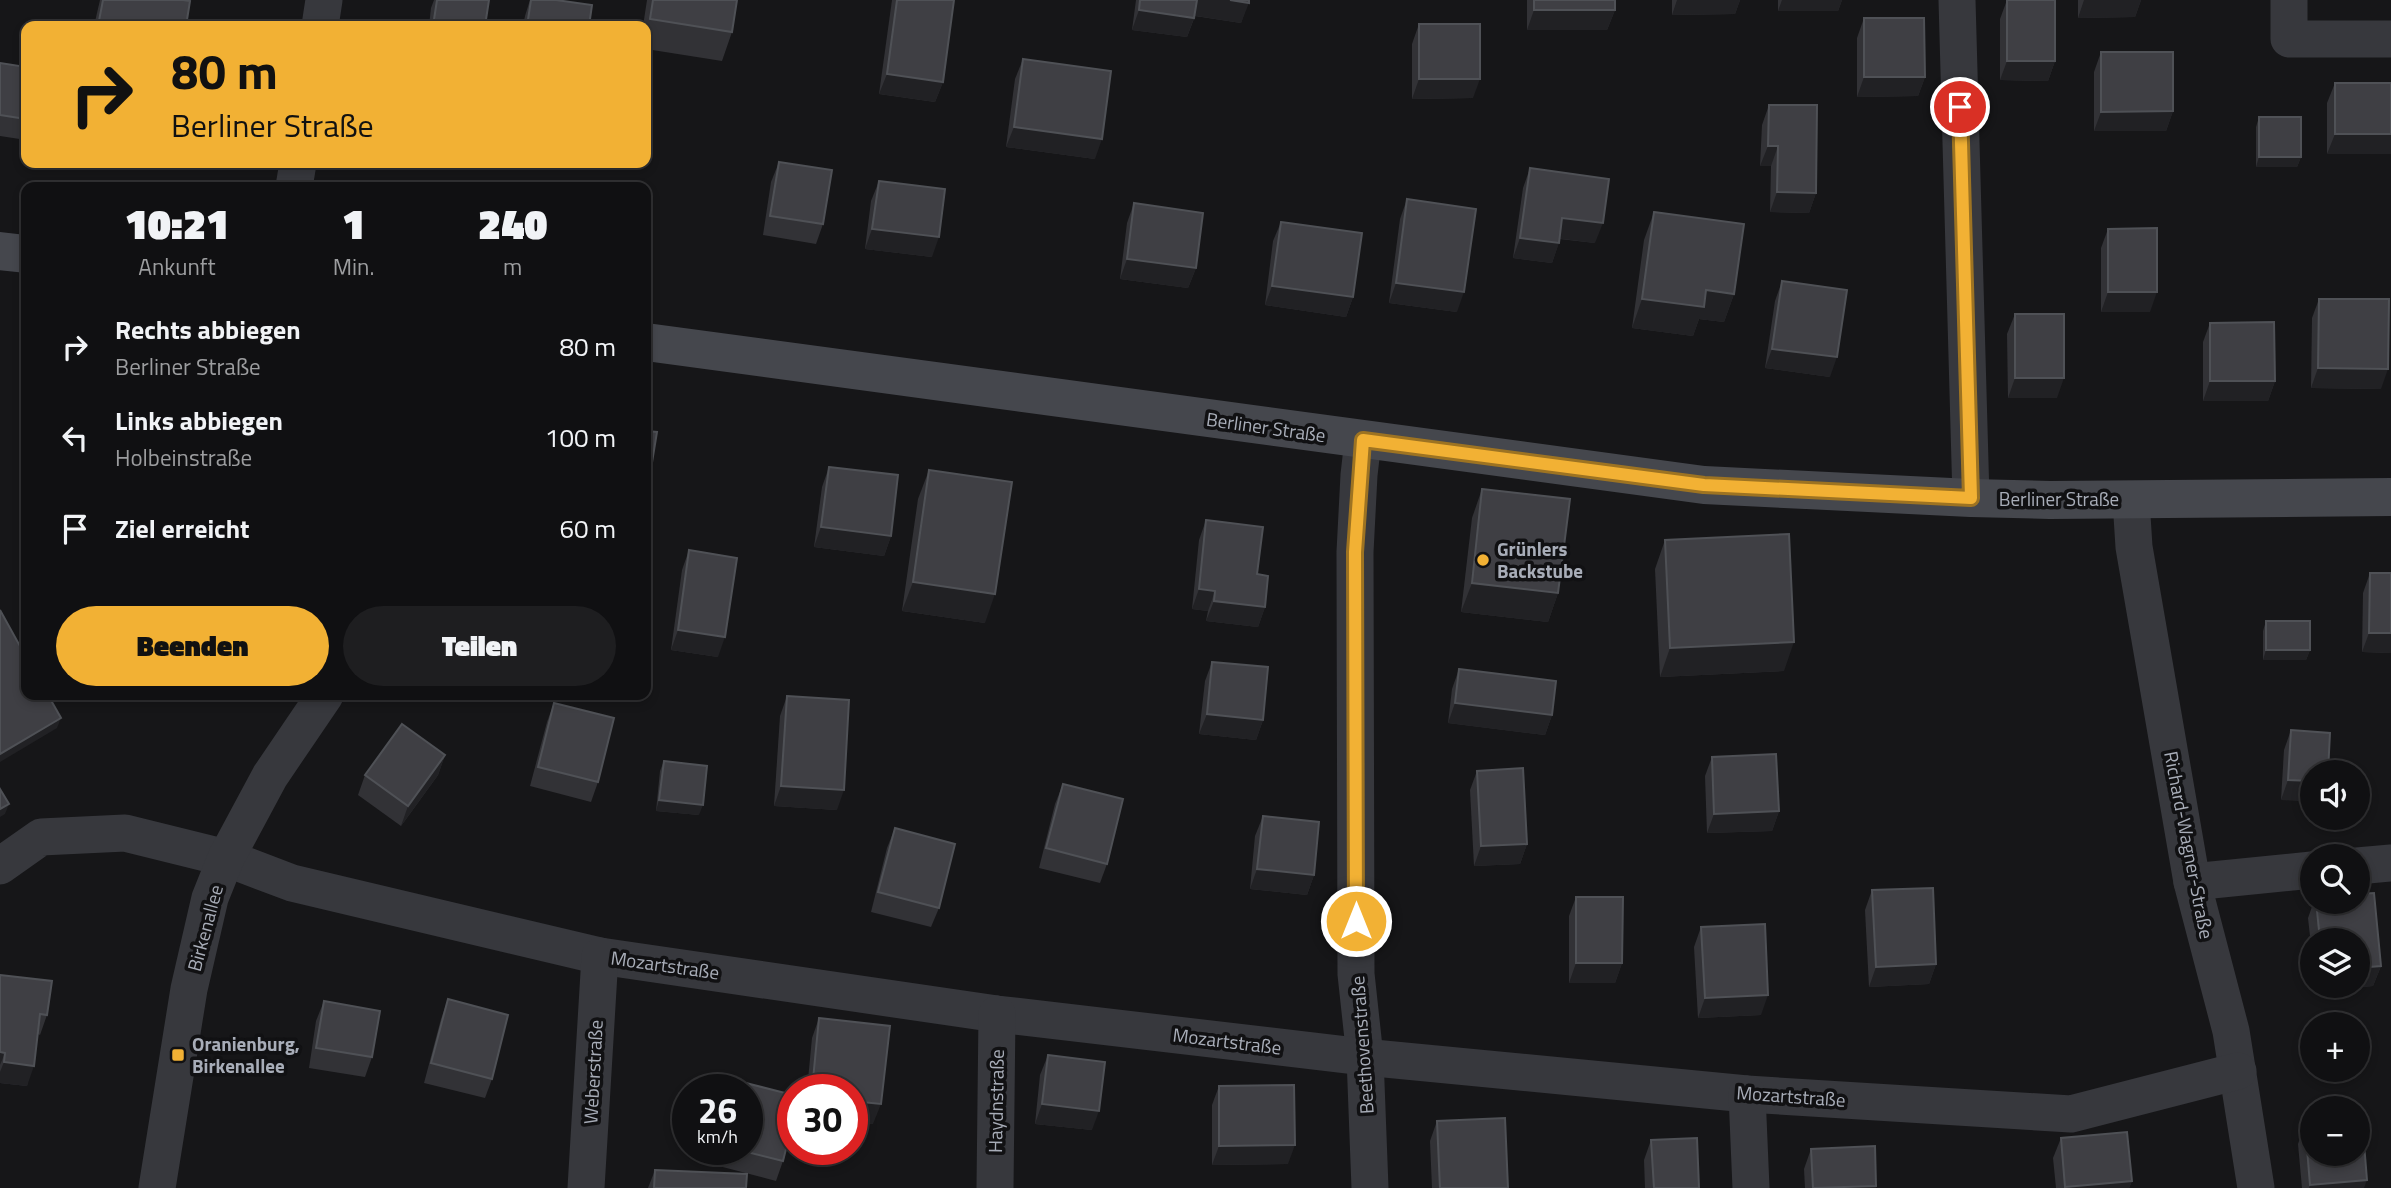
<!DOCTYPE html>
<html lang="de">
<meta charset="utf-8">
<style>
body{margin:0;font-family:"Titillium Web",sans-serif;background:#1e1e20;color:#f1f3f6;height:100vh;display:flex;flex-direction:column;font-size:26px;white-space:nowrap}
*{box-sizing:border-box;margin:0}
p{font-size:23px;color:#9c9d9f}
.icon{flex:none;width:38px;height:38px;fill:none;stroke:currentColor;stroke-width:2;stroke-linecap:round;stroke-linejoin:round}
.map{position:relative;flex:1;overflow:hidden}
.details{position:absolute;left:21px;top:182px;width:630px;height:518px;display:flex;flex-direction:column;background:#101012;border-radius:14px;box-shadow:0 4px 10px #0003,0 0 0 2px #303032}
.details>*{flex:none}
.banner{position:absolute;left:21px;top:21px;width:630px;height:147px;border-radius:14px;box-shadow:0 4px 10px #0003,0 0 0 2px #303032;background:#f2b134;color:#111;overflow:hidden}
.controls{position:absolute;left:2300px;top:760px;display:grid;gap:14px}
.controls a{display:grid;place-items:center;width:70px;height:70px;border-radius:50%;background:#101012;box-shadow:0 4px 10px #0003,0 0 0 2px #303032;font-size:35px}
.speed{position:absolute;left:672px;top:1074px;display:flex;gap:14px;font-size:35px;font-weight:700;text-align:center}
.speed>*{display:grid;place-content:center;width:91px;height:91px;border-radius:50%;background:#101012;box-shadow:0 4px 10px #0003,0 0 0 2px #303032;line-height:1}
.speed small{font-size:18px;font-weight:400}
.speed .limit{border:10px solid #d22;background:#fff;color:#111}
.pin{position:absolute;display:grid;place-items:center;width:60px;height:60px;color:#fff;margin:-30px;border:4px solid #fff;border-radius:50%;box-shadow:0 2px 7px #0007}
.me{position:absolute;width:77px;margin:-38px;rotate:0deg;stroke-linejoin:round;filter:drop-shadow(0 0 5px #0008)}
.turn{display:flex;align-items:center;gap:24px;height:147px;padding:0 35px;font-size:32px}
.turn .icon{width:91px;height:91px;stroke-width:2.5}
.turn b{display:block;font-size:49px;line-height:60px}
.eta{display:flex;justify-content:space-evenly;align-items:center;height:119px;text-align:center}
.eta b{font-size:42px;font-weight:800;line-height:49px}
.cta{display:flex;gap:14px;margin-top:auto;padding:14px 35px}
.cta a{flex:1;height:80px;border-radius:42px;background:#f2b134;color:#111;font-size:28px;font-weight:800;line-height:80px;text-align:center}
.cta a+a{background:#1e1e20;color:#f1f3f6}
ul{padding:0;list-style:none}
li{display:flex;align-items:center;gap:21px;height:91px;padding:0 35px}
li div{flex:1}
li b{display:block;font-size:26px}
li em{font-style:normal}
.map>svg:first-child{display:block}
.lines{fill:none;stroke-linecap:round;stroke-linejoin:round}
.street{stroke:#37383d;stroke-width:37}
.secondary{stroke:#45474d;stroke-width:38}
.wall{fill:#323236}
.shaded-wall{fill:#212124}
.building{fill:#3f3f44;stroke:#4f5156;stroke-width:2}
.route-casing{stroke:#9d7322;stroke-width:18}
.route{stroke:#f2b134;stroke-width:12}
.poi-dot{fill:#f2b134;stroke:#111113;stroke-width:2.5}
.labels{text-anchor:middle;stroke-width:7;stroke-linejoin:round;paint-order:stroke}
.street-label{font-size:19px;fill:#a8adb8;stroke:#111113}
.poi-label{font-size:19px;font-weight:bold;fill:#a8adb8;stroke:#111113;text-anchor:start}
</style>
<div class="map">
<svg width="2391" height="1188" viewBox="0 0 2391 1188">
<rect width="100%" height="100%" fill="#161618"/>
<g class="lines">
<g class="street">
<polyline points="1957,0 1971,498"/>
<polyline points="2289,0 2289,39 2391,39"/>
<polyline points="320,26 324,0"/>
<polyline points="294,187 298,163"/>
<polyline points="1363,440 1359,475 1355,552 1356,974 1365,1057 1370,1188"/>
<polyline points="2131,500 2134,547 2192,882 2231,1031 2256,1188"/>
<polyline points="0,866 41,837 125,833 226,858 292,883 600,956 997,1014 1365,1057 1747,1094 2071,1114 2238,1071"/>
<polyline points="2357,866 2391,863"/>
<polyline points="2192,882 2312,870"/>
<polyline points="1747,1094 1751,1188"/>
<polyline points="157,1188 189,989 210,898 226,858 270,776 325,695"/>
<polyline points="586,1188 600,956"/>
<polyline points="995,1188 997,1014"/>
</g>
<g class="secondary">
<polyline points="0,251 26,254"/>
<polyline points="646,342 1704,485 1971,498 2050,500 2391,497"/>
</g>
</g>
<g class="wall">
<polygon points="100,0 183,0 186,26 94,26"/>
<polygon points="434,0 489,0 485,26 429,26 431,8"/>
<polygon points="530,0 556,0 589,26 523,26 525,16"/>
<polygon points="647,0 737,0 732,32 722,61 646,49 646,26 643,26"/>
<polygon points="892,0 954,0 943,82 935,102 879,94"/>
<polygon points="1136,0 1249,0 1241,23 1195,16 1187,37 1132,30"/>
<polygon points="1527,0 1615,0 1615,10 1607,30 1527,30"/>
<polygon points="1672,0 1740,0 1735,14 1672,15"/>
<polygon points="1778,0 1842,0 1838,11 1778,11"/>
<polygon points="2007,0 2055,61 2048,81 2000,80 2000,19"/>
<polygon points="2078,0 2141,0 2135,17 2078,18"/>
<polygon points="1864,18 1925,77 1918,96 1857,97 1857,38"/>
<polygon points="1419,24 1473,98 1412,99 1412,44"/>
<polygon points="2101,52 2173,111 2166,131 2094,131 2094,72"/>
<polygon points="1023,59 1095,159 1006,147 1015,79"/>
<polygon points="0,63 26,67 26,140 0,136"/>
<polygon points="2335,83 2391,83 2327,154 2327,103"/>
<polygon points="1769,105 1816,193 1809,213 1770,212 1771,166 1760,166 1762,125"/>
<polygon points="2259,117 2301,157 2297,167 2256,167 2256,127"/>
<polygon points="779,162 823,224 816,244 763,235 771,182"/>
<polygon points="1530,168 1595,243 1560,239 1552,263 1513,258 1523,188"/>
<polygon points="879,181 932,257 865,249 871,201"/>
<polygon points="1407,199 1457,312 1389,303 1400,219"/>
<polygon points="1134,203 1196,268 1188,288 1120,279 1127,223"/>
<polygon points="1654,212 1734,294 1724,322 1699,319 1693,336 1632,328 1644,240"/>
<polygon points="1281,222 1353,297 1346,317 1265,305 1273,241"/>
<polygon points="2108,229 2150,312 2101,312 2101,248"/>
<polygon points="1782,281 1830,377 1765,368 1775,301"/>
<polygon points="2319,299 2381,389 2311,388 2312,318"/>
<polygon points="2015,314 2057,398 2008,398 2007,334"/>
<polygon points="2210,323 2275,381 2268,401 2203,401 2203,342"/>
<polygon points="829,467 891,536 884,556 814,547 822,487"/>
<polygon points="929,470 985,623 902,611 918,499"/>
<polygon points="1482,489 1558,593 1548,622 1461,612 1472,518"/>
<polygon points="1206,520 1257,574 1265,607 1258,627 1206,621 1208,611 1192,609 1199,540"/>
<polygon points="1665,540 1784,671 1660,677 1655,569"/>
<polygon points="689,550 718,657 671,650 682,570"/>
<polygon points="2370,573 2391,573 2391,653 2362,652 2363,593"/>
<polygon points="2266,621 2310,650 2306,660 2263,660 2263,631"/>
<polygon points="1212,662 1263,720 1256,740 1199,734 1205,681"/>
<polygon points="1459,669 1552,715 1545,735 1448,723 1452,689"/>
<polygon points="787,696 837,810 774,806 780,716"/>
<polygon points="554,703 598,782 591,802 530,786 547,722"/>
<polygon points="2291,730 2330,733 2281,800 2284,750"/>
<polygon points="445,755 438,775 401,826 358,795 365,775"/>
<polygon points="1712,757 1779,811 1772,831 1707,833 1705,776"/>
<polygon points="664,761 699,815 656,811 660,771"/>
<polygon points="1477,771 1527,844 1520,864 1474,866 1470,790"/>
<polygon points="1063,784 1107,864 1100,883 1039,868 1055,804"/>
<polygon points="1263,816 1314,875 1307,895 1250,889 1255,836"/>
<polygon points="895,828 939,908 931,927 871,912 887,848"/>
<polygon points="1872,890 1936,964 1929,984 1869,987 1865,910"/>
<polygon points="1576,897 1622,963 1615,983 1569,983 1569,916"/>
<polygon points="2314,901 2357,901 2381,966 2373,986 2315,991 2315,985 2357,985 2357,940 2312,940 2312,954 2308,918"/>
<polygon points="1701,927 1761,1015 1698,1018 1694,947"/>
<polygon points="0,975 47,1015 40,1035 38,1034 27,1086 0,1083"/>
<polygon points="448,999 492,1079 485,1098 424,1083 441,1019"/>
<polygon points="324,1001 372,1057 365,1077 309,1068 316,1021"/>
<polygon points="819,1018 873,1124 852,1122 852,1090 807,1090 812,1038"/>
<polygon points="1048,1055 1092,1130 1035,1124 1040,1075"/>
<polygon points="738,1081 793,1095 793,1121 783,1161 776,1181 715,1165 719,1150 747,1150 747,1090 735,1090"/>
<polygon points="1219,1086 1288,1164 1212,1165 1212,1105"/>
<polygon points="1437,1121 1508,1188 1432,1188 1430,1141"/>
<polygon points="2305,1124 2364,1188 2302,1188 2298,1144"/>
<polygon points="2061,1138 2132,1181 2129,1188 2056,1188 2053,1158"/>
<polygon points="1651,1140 1699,1188 1645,1188 1644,1160"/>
<polygon points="1811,1149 1876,1188 1805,1188 1804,1169"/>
<polygon points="655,1170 746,1188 648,1188"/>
</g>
<g class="shaded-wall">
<polygon points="1196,0 1230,0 1249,3 1241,23 1190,15"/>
<polygon points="1677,0 1740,0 1735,14 1672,15"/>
<polygon points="1782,0 1842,0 1838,11 1778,11"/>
<polygon points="2084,0 2141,0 2135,17 2078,18"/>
<polygon points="1139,10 1194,18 1187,37 1132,30"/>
<polygon points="1534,10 1615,10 1607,30 1527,30"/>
<polygon points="2007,61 2055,61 2048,81 2000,80"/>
<polygon points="887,74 943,82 935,102 879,94"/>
<polygon points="1864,77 1925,77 1918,96 1857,97"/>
<polygon points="1419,79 1480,79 1473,98 1412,99"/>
<polygon points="2173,111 2166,131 2094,131 2101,112"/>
<polygon points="1014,127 1102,139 1095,159 1006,147"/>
<polygon points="2335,134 2391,134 2391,154 2327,154"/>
<polygon points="1768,146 1778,146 1771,166 1760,166"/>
<polygon points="2259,157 2301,157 2297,167 2256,167"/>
<polygon points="1777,192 1816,193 1809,213 1770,212"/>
<polygon points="1562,218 1603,223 1595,243 1555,238"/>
<polygon points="872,229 939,237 932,257 865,249"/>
<polygon points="1520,238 1559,243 1552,263 1513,258"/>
<polygon points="1127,259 1196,268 1188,288 1120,279"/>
<polygon points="1396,283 1464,292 1457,312 1389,303"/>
<polygon points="1272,286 1353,297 1346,317 1265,305"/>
<polygon points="1706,290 1734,294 1724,322 1699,319 1693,336 1632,328 1642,299"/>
<polygon points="2108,292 2157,292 2150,312 2101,312"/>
<polygon points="1772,349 1837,357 1830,377 1765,368"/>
<polygon points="2318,368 2388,369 2381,389 2311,388"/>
<polygon points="2015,378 2064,378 2057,398 2008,398"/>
<polygon points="2210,381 2275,381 2268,401 2203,401"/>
<polygon points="821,527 891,536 884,556 814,547"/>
<polygon points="913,582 995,594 985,623 902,611"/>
<polygon points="1472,583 1558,593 1548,622 1461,612"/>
<polygon points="1199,589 1215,591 1208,611 1192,609"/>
<polygon points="1214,601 1265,607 1258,627 1206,621"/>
<polygon points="678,630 725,637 718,657 671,650"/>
<polygon points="2369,633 2391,633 2391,653 2362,652"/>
<polygon points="1794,642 1784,671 1660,677 1670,648"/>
<polygon points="2266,650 2310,650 2306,660 2263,660"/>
<polygon points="1455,703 1552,715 1545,735 1448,723"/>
<polygon points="1207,714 1263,720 1256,740 1199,734"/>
<polygon points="61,718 57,728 0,762 0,754"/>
<polygon points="445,755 438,775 401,826 408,806"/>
<polygon points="2288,780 2312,781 2312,802 2281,800"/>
<polygon points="781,786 844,790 837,810 774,806"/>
<polygon points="659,800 703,805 699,815 656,811"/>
<polygon points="9,804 5,814 0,817 0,809"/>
<polygon points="1779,811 1772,831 1707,833 1714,814"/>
<polygon points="1527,844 1520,864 1474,866 1481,846"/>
<polygon points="1257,869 1314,875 1307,895 1250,889"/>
<polygon points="1576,963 1622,963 1615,983 1569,983"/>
<polygon points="1936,964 1929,984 1869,987 1876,967"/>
<polygon points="2381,966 2373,986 2315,991 2318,985 2357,985 2357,968"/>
<polygon points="1768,995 1761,1015 1698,1018 1705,998"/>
<polygon points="0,1052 5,1053 0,1065"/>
<polygon points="4,1062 34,1066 27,1086 0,1083 0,1072"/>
<polygon points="852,1101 881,1104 873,1124 852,1122"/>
<polygon points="1042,1104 1099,1111 1092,1130 1035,1124"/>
<polygon points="1295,1145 1288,1164 1212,1165 1219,1146"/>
<polygon points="2367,1180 2364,1188 2309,1188 2310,1185"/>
<polygon points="2132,1181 2129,1188 2065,1188 2065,1187"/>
<polygon points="1876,1186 1876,1188 1832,1188"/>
</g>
<g class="building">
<polygon points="103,0 183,0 190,1 186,26 98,26"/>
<polygon points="437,0 489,0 485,26 433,26"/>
<polygon points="531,0 556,0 592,5 589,26 527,26"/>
<polygon points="653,0 737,0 732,32 650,19"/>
<polygon points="897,0 954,0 943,82 887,74"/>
<polygon points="1140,0 1197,0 1194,18 1139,10"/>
<polygon points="1230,0 1249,0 1249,3"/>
<rect x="1534" y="0" width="81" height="10"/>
<rect x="2007" y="0" width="48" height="61"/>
<polygon points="1864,18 1924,18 1925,77 1864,77"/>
<rect x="1419" y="24" width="61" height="55"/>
<polygon points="2101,52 2173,52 2173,111 2101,112"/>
<polygon points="1023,59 1111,71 1102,139 1014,127"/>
<polygon points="0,63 26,67 26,119 0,115"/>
<rect x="2335" y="83" width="56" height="51"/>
<polygon points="1769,105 1817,105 1816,193 1777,192 1778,146 1768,146"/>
<rect x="2259" y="117" width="42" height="40"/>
<polygon points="779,162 832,170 823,224 770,216"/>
<polygon points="1530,168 1609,179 1603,223 1562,218 1559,243 1520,238"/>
<polygon points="879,181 945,189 939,237 872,229"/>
<polygon points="1407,199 1476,209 1464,292 1396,283"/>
<polygon points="1134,203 1203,213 1196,268 1127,259"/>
<polygon points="1654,212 1744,224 1734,294 1706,290 1704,307 1642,299"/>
<polygon points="1281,222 1362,233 1353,297 1272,286"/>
<polygon points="2157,228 2157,292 2108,292 2108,229"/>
<polygon points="1782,281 1847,290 1837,357 1772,349"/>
<polygon points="2319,299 2389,299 2388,369 2318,368"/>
<rect x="2015" y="314" width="49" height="64"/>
<polygon points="2274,322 2275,381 2210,381 2210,323"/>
<polygon points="646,431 657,432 648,487 646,487"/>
<polygon points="829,467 898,475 891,536 821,527"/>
<polygon points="929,470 1012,482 995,594 913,582"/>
<polygon points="1482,489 1570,499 1558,593 1472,583"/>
<polygon points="1206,520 1263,527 1257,574 1268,576 1265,607 1214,601 1215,591 1199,589"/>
<polygon points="1789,534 1794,642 1670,648 1665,540"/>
<polygon points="689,550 737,558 725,637 678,630"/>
<polygon points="2370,573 2391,573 2391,633 2369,633"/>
<polygon points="0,610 26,657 26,695 48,695 61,718 0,754"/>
<rect x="2266" y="621" width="44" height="29"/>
<polygon points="1212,662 1268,667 1263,720 1207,714"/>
<polygon points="1459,669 1556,681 1552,715 1455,703"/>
<polygon points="787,696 849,700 844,790 781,786"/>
<polygon points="554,703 614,718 598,782 538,767"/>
<polygon points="402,724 445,755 408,806 365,775"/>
<polygon points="2291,730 2330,733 2328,772 2312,772 2312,781 2288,780"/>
<polygon points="1776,754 1779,811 1714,814 1712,757"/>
<polygon points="664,761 707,766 703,805 659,800"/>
<polygon points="1523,768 1527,844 1481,846 1477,771"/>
<polygon points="1063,784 1123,799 1107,864 1046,848"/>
<polygon points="0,789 9,804 0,809"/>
<polygon points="1263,816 1319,822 1314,875 1257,869"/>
<polygon points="895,828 955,844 939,908 878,892"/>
<polygon points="1933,888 1936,964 1876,967 1872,890"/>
<polygon points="2374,893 2381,966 2357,968 2357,940 2320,940 2316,901 2357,901 2357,894"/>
<polygon points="1576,897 1623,897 1622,963 1576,963"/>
<polygon points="1765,924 1768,995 1705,998 1701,927"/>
<polygon points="0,975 52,981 47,1015 40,1014 34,1066 4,1062 5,1053 0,1052"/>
<polygon points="448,999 508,1015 492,1079 431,1063"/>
<polygon points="324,1001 380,1011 372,1057 316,1048"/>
<polygon points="819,1018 890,1026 881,1104 852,1101 852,1090 812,1090"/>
<polygon points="1048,1055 1105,1062 1099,1111 1042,1104"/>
<polygon points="738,1081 793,1095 793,1121 783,1161 739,1150 747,1150 747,1090 736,1090"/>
<polygon points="1294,1085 1295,1145 1219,1146 1219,1086"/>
<polygon points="1505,1118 1508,1188 1440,1188 1437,1121"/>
<polygon points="2357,1119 2362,1119 2367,1180 2310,1185 2305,1124 2312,1123 2312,1153 2357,1153"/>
<polygon points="2127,1132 2132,1181 2065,1187 2061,1138"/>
<polygon points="1697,1138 1699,1188 1654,1188 1651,1140"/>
<polygon points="1875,1146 1876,1186 1813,1188 1811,1149"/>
<polygon points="655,1170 747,1174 746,1188 654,1188"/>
</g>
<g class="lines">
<g class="route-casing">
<polyline id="route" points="1356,921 1355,552 1363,440 1704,485 1971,498 1960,107"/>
</g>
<use href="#route" class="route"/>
</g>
<g class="poi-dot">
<circle cx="1483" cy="560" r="7"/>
<rect x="171" y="1048" width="14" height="14" rx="3.5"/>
</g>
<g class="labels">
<g class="street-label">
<text transform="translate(1266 427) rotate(8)" y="7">Berliner Straße</text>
<text x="2059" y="506">Berliner Straße</text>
<text transform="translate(2189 845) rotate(79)" y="7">Richard-Wagner-Straße</text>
<text transform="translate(205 928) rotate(-75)" y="7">Birkenallee</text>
<text transform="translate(665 965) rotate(8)" y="7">Mozartstraße</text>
<text transform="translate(1227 1041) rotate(7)" y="7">Mozartstraße</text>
<text transform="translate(1362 1045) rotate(-94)" y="7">Beethovenstraße</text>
<text transform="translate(593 1072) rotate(-87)" y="7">Weberstraße</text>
<text transform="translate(1791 1096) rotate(4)" y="7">Mozartstraße</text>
<text transform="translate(996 1101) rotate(-89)" y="7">Haydnstraße</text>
</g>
<g class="poi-label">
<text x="1497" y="556">Grünlers<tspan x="1497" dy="22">Backstube</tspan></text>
<text x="192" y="1051">Oranienburg,<tspan x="192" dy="22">Birkenallee</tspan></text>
</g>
</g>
</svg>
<div class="controls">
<a><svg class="icon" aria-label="sound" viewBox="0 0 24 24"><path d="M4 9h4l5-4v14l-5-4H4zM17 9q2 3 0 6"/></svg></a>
<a><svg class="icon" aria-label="search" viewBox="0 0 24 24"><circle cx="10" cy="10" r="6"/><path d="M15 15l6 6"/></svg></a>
<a><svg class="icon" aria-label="layers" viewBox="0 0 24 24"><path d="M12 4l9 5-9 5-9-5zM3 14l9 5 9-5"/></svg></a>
<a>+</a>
<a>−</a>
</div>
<div class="speed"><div>26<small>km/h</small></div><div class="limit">30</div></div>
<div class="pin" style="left:1960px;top:107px;background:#d93025"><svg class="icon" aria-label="arrive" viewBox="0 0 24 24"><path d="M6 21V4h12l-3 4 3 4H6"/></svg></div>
<svg class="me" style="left:1356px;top:921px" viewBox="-20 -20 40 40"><circle r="17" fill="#f2b134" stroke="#fff" stroke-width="3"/><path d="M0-11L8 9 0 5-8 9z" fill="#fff"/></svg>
<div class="banner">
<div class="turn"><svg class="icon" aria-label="right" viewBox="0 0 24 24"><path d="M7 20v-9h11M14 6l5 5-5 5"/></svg><div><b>80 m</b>Berliner Straße</div></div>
</div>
<section class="details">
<div class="eta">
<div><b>10:21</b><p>Ankunft</p></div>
<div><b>1</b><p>Min.</p></div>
<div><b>240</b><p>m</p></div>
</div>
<ul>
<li><svg class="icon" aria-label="right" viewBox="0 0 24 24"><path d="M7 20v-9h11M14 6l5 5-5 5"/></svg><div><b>Rechts abbiegen</b><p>Berliner Straße</p></div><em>80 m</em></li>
<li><svg class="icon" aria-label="left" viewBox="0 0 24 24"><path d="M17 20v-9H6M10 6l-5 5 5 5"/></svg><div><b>Links abbiegen</b><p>Holbeinstraße</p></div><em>100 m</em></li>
<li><svg class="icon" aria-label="arrive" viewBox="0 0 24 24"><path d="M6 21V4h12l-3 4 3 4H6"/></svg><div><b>Ziel erreicht</b></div><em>60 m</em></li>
</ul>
<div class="cta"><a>Beenden</a><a>Teilen</a></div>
</section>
</div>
